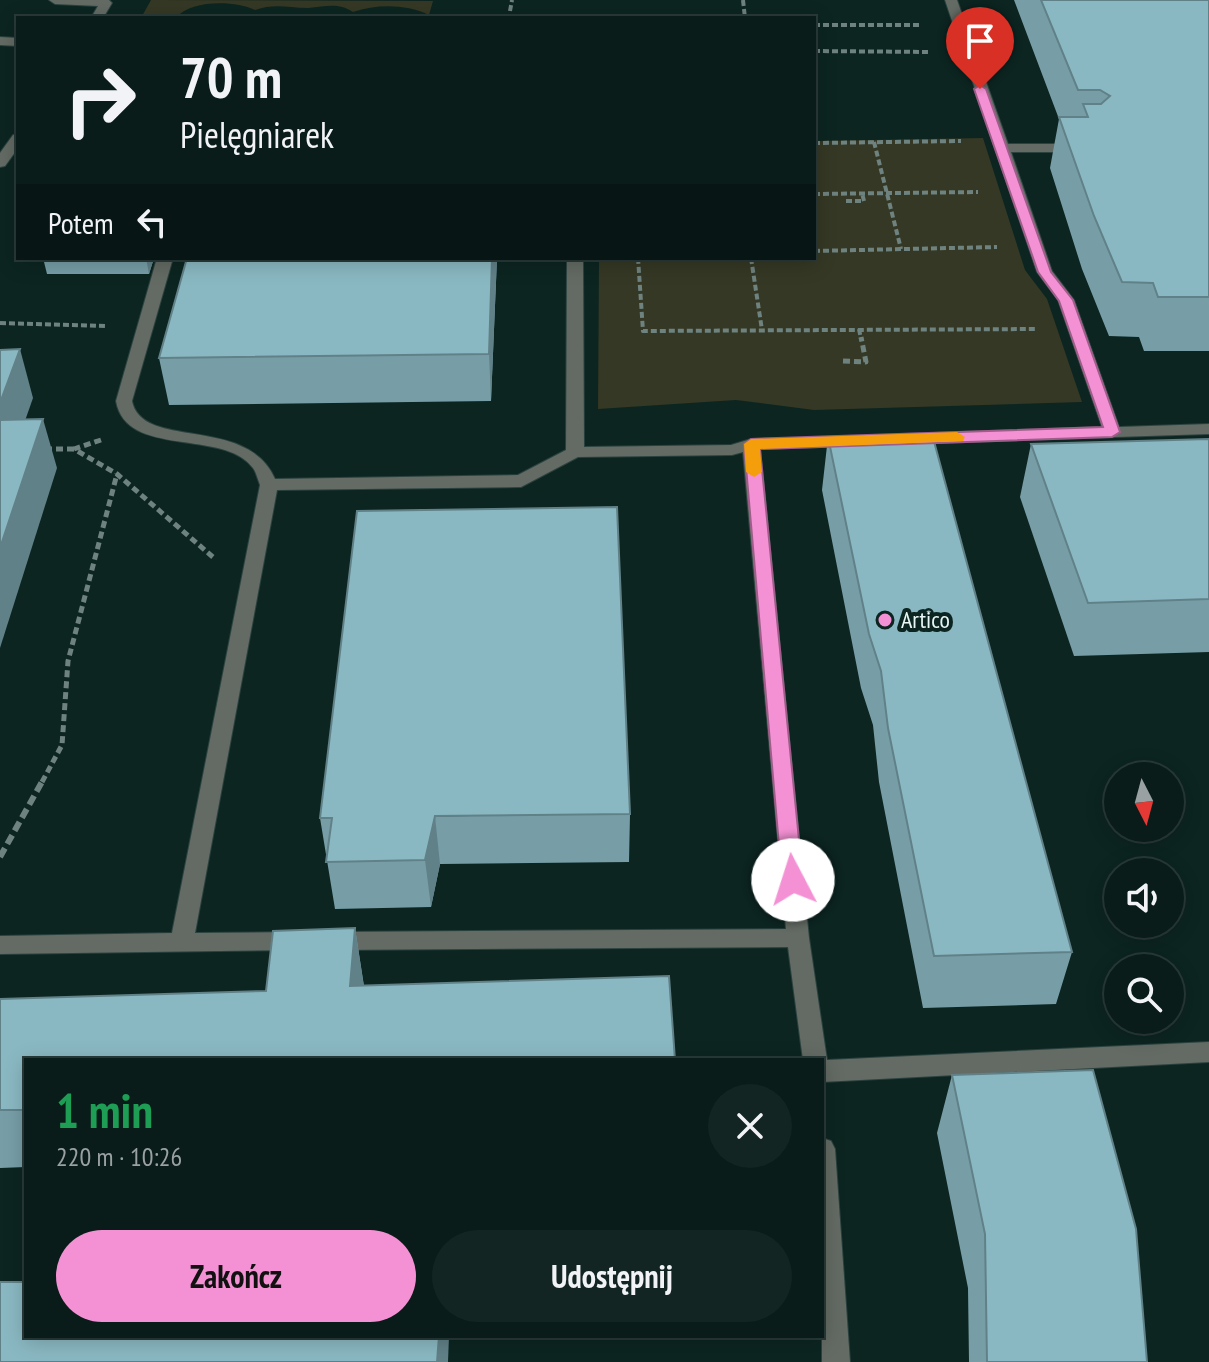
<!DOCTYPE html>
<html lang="pl">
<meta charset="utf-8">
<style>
body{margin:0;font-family:"PT Sans Narrow",sans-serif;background:#122522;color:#f1f3f6;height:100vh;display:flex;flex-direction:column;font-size:30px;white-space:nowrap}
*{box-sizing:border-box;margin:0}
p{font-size:26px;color:#99a1a2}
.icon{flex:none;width:44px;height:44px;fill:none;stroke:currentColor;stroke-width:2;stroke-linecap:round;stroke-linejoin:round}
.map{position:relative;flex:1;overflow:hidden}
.sheet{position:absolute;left:24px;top:1058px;width:800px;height:280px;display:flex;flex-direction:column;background:#091c19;border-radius:0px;box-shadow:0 4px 20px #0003,0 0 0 2px #293a38}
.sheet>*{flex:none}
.guide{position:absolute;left:16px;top:16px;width:800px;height:244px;border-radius:0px;box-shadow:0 4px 20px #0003,0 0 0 2px #293a38;background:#091c19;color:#f1f3f6;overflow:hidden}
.needle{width:52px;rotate:174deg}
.buttons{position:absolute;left:1104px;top:762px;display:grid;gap:16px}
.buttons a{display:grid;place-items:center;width:80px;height:80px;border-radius:50%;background:#091c19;box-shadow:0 4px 20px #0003,0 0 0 2px #293a38;font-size:40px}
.pin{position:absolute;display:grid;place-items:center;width:68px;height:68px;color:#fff;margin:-82px -34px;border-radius:50% 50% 50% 0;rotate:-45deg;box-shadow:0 0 8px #0007}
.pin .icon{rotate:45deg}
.me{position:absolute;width:88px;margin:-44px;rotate:355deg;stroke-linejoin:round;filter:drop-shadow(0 0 6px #0008)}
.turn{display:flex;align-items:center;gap:28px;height:168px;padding:0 32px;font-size:36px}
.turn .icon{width:104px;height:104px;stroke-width:2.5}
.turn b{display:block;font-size:56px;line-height:68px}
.then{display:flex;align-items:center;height:76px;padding:0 32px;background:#0003;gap:16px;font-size:30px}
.round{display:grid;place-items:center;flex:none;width:84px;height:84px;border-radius:42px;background:#122522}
.overview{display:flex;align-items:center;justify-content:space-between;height:136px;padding:0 32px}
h1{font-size:48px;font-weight:700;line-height:60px;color:#1e9e55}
.button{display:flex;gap:16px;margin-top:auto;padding:16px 32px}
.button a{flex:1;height:92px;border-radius:48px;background:#f491d4;color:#111;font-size:32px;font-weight:700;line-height:92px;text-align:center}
.button a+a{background:#122522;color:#f1f3f6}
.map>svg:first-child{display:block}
.green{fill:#353824}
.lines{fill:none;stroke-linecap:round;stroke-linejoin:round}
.minor-casing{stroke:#2b423f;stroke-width:2}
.path-far2{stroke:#6e827f;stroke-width:4;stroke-dasharray:6 3;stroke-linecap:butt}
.path-far1{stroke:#6e827f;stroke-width:5;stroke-dasharray:7 4;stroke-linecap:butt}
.path{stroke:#6e827f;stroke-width:6;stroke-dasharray:10 5;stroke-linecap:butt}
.minor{fill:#636b64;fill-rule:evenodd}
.wall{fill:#779ea7}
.shaded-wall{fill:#618188}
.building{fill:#8ab8c2;stroke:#618188;stroke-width:2}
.route{fill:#f491d4;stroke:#9f5e8a;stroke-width:2}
.slow{fill:#f59e0b}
.poi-dot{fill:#f491d4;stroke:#0c2521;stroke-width:3}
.labels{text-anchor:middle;stroke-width:8;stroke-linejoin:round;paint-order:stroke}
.poi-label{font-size:24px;fill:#e8f7f4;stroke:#0c2521;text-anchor:start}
</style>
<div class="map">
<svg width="1209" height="1362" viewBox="0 0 1209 1362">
<rect width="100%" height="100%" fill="#0c2521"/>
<g class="green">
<path d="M151 0 433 1 429 15C406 4 377 4 353 12 337 2 326 7 308 8 288 8 275 3 255 10 234 0 190 0 176 18H141Z"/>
<polygon points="983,138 1025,270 1047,299 1082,402 814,410 736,400 598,409 599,258 814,258 814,141"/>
</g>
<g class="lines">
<g class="minor-casing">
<g id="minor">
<polygon points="49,0 109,0 112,3 103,18 91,18 98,6 55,4"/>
<polygon points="945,0 957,0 1008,144 1081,144 1088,148 1081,152 1011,152 1052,271 1074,300 1119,427 1209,424 1209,434 905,444 896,439 905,434 1102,427 1058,300 1037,272"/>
<polygon points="0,37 18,38 18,46 0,45"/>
<polygon points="18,134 18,148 5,166 0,167 0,153 13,135"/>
<path d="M157 258H173L132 401C142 451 247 414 275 479L518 475 566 450 567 258H583L584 447 731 445 751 439 859 437 862 441 853 446 760 449 809 938 827 1060 1209 1042V1062L822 1082V1060H803L788 947 330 950 322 948 319 941 322 934 330 932 786 929 743 452 732 455 578 457 521 487 277 490 195 933 298 932 306 934 309 941 306 948 298 950 0 954V936L172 933 260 485C258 480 256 472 253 468 224 428 126 459 116 401Z"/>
<polygon points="822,1138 831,1141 835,1149 850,1362 822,1362"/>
</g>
</g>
<g class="path-far2">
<polyline points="743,0 745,18"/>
<polyline points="510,11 512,0"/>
<polyline points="814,25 921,25"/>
<polyline points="814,51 931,52"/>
<polyline points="874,142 901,249"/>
<polyline points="814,143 961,141"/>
<polyline points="814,194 978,192"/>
<polyline points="846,201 864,201 862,193"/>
<polyline points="814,251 997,247"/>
<polyline points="638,258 643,331 1037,329"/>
<polyline points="751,258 762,330"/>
<polyline points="0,323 107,326"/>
<polyline points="859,329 861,339"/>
</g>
<g class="path-far1">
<polyline points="843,361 866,362 861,337"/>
<polyline points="101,440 74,449 117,474 214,558"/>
<polyline points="45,449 74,449"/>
<polyline points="42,782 62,745 68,661 117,474"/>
</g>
<polyline class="path" points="0,857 43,780"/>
<use href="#minor" class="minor"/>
</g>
<g class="wall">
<polygon points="1014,0 1209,0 1209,351 1144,351 1139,337 1109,336 1082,269 1050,168 1059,119"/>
<polygon points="43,258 154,258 149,274 47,274"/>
<polygon points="187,258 497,258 491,401 169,405 159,358"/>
<polygon points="828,437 1072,952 1056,1004 923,1008 879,782 873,725 861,688 822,490"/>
<polygon points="1209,439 1209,652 1074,656 1020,497 1031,444"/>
<polygon points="630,814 629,862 440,864 431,907 335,909 320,818"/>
<polygon points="355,928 364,986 26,1060 26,1167 0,1168 0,999 266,991"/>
<polygon points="952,1075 1147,1362 969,1362 968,1288 937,1133"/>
</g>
<g class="shaded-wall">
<polygon points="146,258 154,258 149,274"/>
<polygon points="492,258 497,258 491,401 489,354"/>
<polygon points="20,349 33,398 8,469 0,441 0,403"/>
<polygon points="43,419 57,468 0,648 0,548"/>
<polygon points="435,816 440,864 431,907 425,860"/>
<polygon points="355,928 364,987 350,986"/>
<polygon points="439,1336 449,1336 448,1362 437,1362"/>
</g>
<g class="building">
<polygon points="1041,0 1209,0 1209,297 1158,297 1153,283 1122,282 1094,216 1059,117 1088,117 1083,104 1101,104 1110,96 1100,90 1078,90"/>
<polygon points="187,258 492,258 489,354 159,358"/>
<polygon points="20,349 0,403 0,350"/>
<polygon points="43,419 0,548 0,420"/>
<polygon points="932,434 1072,952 934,956 888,728 881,671 869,634 828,437"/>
<polygon points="1209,439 1209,599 1088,603 1031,444"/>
<polygon points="617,507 630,814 435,816 425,860 326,862 332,818 320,818 357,511"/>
<polygon points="355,928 350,986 669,976 675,1060 26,1060 26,1110 0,1110 0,999 266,991 273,931"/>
<polygon points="1093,1070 1136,1229 1147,1362 987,1362 985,1234 952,1075"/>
<polygon points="0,1282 26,1282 26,1336 439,1336 437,1362 0,1362"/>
</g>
<polygon class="route" points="980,85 986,89 1051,272 1073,300 1120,432 1112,437 760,449 803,880 793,888 782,880 744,444 751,439 1103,427 1059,301 1038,272 974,89"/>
<polygon class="slow" points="957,432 965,437 963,441 760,449 762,472 754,477 746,472 744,444 751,439"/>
<circle class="poi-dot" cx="885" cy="620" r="8"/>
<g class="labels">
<g class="poi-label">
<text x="901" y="628">Artico</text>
</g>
</g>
</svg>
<div class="buttons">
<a><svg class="needle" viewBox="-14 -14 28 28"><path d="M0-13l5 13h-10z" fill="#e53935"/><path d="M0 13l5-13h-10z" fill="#99a1a2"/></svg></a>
<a><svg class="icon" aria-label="sound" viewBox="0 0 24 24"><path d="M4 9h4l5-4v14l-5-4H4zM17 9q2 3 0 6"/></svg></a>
<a><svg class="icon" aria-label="search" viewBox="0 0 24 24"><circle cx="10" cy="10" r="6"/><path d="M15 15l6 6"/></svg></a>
</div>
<div class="pin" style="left:980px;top:89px;background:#d93025"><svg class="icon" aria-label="arrive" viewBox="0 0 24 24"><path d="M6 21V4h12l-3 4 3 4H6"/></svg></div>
<svg class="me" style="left:793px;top:880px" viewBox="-20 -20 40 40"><circle r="19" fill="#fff"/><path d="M0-13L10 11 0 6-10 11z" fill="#f491d4"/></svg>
<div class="guide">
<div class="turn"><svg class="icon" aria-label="right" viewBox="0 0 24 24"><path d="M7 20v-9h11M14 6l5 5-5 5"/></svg><div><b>70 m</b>Pielęgniarek</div></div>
<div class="then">Potem<svg class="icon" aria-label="left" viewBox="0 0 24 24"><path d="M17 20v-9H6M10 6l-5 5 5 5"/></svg></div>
</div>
<section class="sheet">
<div class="overview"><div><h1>1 min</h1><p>220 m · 10:26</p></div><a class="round"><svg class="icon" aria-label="close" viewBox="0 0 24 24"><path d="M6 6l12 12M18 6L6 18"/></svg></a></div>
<div class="button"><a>Zakończ</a><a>Udostępnij</a></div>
</section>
</div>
